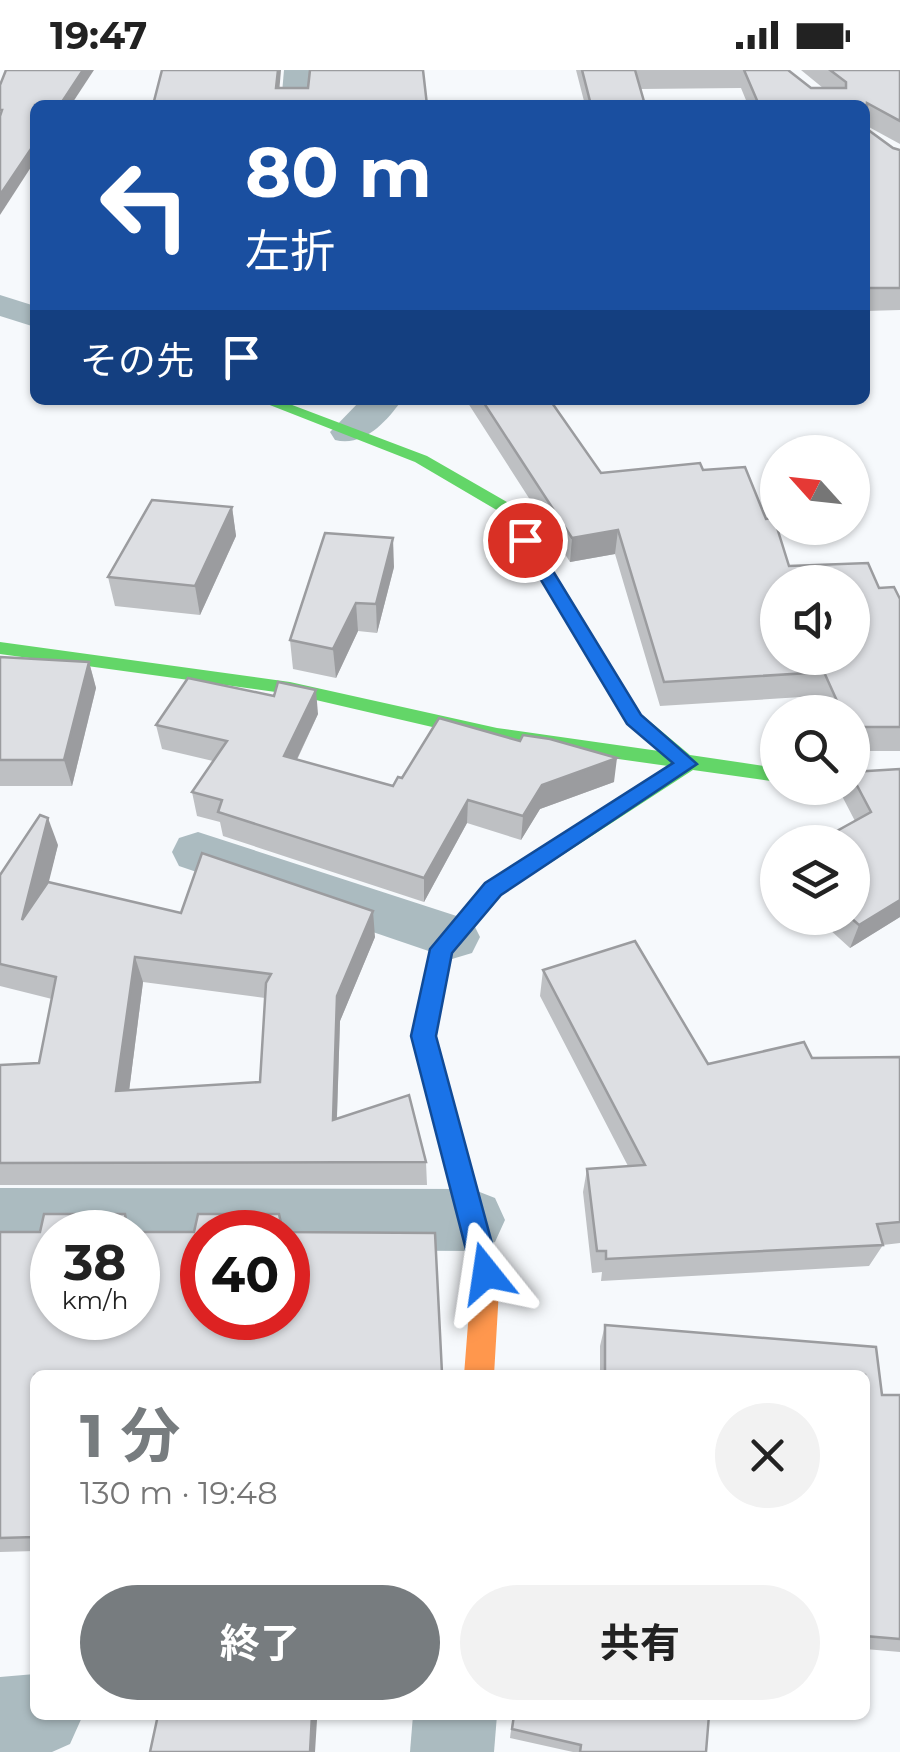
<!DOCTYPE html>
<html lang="ja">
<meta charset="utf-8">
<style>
body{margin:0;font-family:Montserrat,"Noto Sans JP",sans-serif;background:#f2f2f2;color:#222;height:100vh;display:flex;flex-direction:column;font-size:38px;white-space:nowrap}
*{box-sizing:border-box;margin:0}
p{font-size:32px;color:#767676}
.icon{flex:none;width:55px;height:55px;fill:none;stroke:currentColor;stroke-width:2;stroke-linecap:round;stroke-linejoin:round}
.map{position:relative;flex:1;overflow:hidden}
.side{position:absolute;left:30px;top:1300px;width:840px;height:350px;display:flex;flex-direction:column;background:#fff;border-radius:15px;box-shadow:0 2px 8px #0004}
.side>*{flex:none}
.guide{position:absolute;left:30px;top:30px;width:840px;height:305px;border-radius:15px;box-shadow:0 2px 8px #0004;background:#1a4fa0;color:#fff;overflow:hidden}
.needle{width:65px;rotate:297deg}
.buttons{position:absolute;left:760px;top:365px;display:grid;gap:20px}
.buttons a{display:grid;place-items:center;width:110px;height:110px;border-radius:50%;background:#fff;box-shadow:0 2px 8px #0004;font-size:50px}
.speed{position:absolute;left:30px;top:1140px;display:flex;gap:20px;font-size:50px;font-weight:700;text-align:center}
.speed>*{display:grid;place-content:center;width:130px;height:130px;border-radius:50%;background:#fff;box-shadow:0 2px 8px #0004;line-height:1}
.speed small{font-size:25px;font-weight:400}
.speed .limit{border:15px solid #d22;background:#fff;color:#111}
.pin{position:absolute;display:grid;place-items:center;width:85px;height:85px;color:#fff;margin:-42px;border:5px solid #fff;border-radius:50%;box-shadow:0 2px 10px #0007}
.me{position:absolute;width:110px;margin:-55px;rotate:345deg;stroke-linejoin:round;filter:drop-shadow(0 0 8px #0008)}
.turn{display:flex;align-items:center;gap:35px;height:210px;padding:0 50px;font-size:45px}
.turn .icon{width:130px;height:130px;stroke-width:2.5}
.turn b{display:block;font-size:70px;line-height:85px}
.then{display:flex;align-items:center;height:95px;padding:0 50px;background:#0003;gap:20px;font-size:38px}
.round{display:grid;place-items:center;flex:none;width:105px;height:105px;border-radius:52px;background:#f2f2f2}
.head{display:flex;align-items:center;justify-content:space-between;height:170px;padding:0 50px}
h1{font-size:60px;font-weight:700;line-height:75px;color:#777c7f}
.button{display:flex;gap:20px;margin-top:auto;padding:20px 50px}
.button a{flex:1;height:115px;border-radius:60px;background:#777c7f;color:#fff;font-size:40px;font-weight:700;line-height:115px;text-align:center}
.button a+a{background:#f2f2f2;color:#222}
.status{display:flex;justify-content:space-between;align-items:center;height:70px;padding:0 50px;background:#fff;direction:ltr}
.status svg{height:28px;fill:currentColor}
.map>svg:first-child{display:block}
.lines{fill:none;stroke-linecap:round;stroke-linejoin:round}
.street{fill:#abbbc0;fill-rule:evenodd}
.fast{fill:#63d668;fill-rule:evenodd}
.slow{fill:#ff974d;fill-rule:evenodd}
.wall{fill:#bec0c3;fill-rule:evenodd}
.shaded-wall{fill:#9b9c9f}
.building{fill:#dddfe3;stroke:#9b9c9f;stroke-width:2.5;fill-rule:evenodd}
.route{fill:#1a73e8;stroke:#114b97;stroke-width:2.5}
</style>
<div class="status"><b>19:47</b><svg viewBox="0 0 49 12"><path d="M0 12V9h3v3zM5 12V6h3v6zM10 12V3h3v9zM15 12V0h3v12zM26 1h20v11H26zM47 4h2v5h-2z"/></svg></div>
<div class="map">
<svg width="900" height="1682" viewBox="0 0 900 1682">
<rect width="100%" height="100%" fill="#f6f9fc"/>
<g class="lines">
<g class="street">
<polygon points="284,0 310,0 307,35 281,35"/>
<polygon points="0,225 35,236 35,257 0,246"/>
<path d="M361 330H402C386 352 364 377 335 370L330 362Z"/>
<polygon points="198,762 472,851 480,867 472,883 452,889 179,796 172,782 179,768"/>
<polygon points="0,1118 472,1119 495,1128 505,1150 495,1172 472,1181 288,1180 288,1162 202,1162 202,1180 138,1180 138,1162 52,1162 52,1180 0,1180"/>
<polygon points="35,1604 35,1645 83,1645 70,1674 52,1682 0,1682 0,1607"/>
<polygon points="413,1645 497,1645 494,1682 410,1682"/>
</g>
<path class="fast" d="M257 330H279L427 386 512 435 641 644 690 685 778 698V712L693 700 501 825C491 837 483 854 466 848L463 842 485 813 668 696 497 672 290 624 0 584V572L290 612 497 658 659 681 627 654 500 442 415 392Z"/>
<polygon class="slow" points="474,833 482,836 485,842 453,882 436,966 500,1203 494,1305 464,1305 472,1203 412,966 430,879 466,836"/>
</g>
<g class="wall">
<polygon points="576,0 788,0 811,18 823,18 801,0 900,0 900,74 867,56 867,59 893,78 900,80 900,240 865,241 865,35 748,35 741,18 640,19 645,35 585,35"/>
<polygon points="466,330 550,330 601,403 703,400 766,449 789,496 879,518 900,529 900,681 854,681 852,685 852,642 824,642 817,626 660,636 615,484 570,492"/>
<polygon points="232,437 236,466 200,545 115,536 108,507"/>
<polygon points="394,497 377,563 358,561 336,608 293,599 290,570"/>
<polygon points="0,587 89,592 96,618 72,716 0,716"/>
<polygon points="318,644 297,690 393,716 402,708 614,712 540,739 521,770 467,753 424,832 223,766 220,752 197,746 192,722 213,691 162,679 156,655"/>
<polygon points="900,699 900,847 850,878 817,848 852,848 855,751 842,726 845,718 852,718 852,702"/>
<path d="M58 775 48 812 181 843 375 867 340 951 337 1048 426 1092 427 1115H0V995L39 993 52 929 0 916V805ZM143 912 265 928 260 1012 129 1021Z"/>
<polygon points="543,900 708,994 812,988 900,987 900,1173 883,1175 869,1196 601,1211 602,1202 592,1203 583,1122 587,1099 628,1096 540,926"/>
<polygon points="0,1162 435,1163 442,1305 35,1305 35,1481 0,1482"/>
<polygon points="605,1255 876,1277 882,1325 900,1325 900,1582 865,1579 865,1305 600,1305 600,1276"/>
<polygon points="513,1645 709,1645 706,1682 573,1682 510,1668"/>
</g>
<g class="shaded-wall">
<polygon points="83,0 94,0 71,35 60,35"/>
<polygon points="278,0 281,0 278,35 276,18"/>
<polygon points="35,73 35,91 0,145 0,125"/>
<polygon points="232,437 236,466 200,545 195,516"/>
<polygon points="618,460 615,484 570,492 572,468"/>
<polygon points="393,468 394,497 377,563 376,534"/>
<polygon points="356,533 358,561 336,608 333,579"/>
<polygon points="89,592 96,618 72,716 64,690"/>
<polygon points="316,620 318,644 287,710 284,686"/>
<polygon points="617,688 614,712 540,739 521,770 523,746 542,715"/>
<polygon points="468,730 467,753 424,832 424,808"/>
<polygon points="48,748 58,775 33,876 22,850"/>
<polygon points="900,830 900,847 850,878 859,855"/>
<polygon points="373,841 375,867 340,951 336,1073 333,1050 337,926"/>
<polygon points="135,887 143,912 126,1045 116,1021"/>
<polygon points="312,1645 314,1645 317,1650 315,1682 310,1682"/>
</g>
<g class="building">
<polygon points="6,0 83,0 60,35 35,35 35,73 0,125 0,46 2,40 0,40 0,15"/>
<polygon points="162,0 278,0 276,18 308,18 310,0 423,0 427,35 153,35"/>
<polygon points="582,0 635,0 645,35 591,35"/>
<polygon points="744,0 788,0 811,18 846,18 846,12 830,0 900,0 900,51 867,33 867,59 893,78 900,80 900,218 865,218 865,35 759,35"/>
<path d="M482 330H550L601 403 700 393 703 400 745 397 766 449 774 448 789 496 868 493 879 518 894 517 900 529V657H860L856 673 852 665V642H842L824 602 664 612 618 460 572 468ZM778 512H852V588H778Z"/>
<polygon points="152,430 232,437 195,516 108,507"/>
<polygon points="325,463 393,468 376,534 356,533 333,579 290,570"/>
<polygon points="0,587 89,592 64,690 0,690"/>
<polygon points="188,608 274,626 278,612 316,620 284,686 393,716 398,707 402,708 439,648 520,671 523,665 550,669 617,688 542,715 523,746 468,730 424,808 218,742 222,730 192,722 227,671 156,655"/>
<polygon points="900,699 900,830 859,855 851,848 852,848 852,772 817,772 871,742 852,706 852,702"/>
<path d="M40 745 48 748 22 850 48 812 181 843 202 783 373 841 337 926 333 1050 409 1025 426 1092 0 1093V995L39 993 56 907 0 894V805ZM135 887 271 904 266 913 260 1012 116 1021Z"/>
<polygon points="635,871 708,994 804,972 812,988 900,987 900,1152 877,1154 883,1175 606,1189 606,1181 597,1181 587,1099 645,1095 543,900"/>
<path d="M44 1144H125L128 1162H194L198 1144H279L283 1162 435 1163 442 1303 416 1305H35V1467L0 1468V1162H40ZM52 1162H138V1248H52ZM202 1162H288V1248H202Z"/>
<polygon points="605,1255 876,1277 882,1325 900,1325 900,1569 865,1566 865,1305 605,1305"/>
<polygon points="158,1645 312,1645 310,1682 150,1682"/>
<polygon points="514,1645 709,1645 706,1682 580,1682 581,1675 512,1659"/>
</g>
<polygon class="route" points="525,465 534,470 641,645 697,694 501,825 452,883 436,966 500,1203 496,1213 486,1217 476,1213 472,1203 411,966 430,879 485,813 673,693 627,654 517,470"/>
</svg>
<div class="buttons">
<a><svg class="needle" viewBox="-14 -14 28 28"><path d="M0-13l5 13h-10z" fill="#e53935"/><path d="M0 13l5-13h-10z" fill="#767676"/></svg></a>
<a><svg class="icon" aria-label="sound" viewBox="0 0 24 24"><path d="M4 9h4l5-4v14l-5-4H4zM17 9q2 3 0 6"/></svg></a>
<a><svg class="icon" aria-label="search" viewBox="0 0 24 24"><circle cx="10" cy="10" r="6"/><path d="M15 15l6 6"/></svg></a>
<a><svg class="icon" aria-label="layers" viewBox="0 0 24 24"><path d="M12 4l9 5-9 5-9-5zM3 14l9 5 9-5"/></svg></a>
</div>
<div class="speed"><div>38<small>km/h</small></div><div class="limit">40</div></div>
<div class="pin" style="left:525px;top:470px;background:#d93025"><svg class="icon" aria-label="arrive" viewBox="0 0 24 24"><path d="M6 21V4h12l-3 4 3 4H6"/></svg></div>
<svg class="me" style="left:486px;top:1203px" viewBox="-20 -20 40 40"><path d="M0-17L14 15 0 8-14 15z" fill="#1a73e8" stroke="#fff" stroke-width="4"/></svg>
<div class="guide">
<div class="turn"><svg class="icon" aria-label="left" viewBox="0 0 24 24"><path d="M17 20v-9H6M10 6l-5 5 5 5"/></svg><div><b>80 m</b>左折</div></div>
<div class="then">その先<svg class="icon" aria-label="arrive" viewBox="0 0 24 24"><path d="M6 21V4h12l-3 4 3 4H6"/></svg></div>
</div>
<section class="side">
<div class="head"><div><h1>1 分</h1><p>130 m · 19:48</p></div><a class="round"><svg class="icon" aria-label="close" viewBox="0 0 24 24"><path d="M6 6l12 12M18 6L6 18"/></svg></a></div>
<div class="button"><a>終了</a><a>共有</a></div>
</section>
</div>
